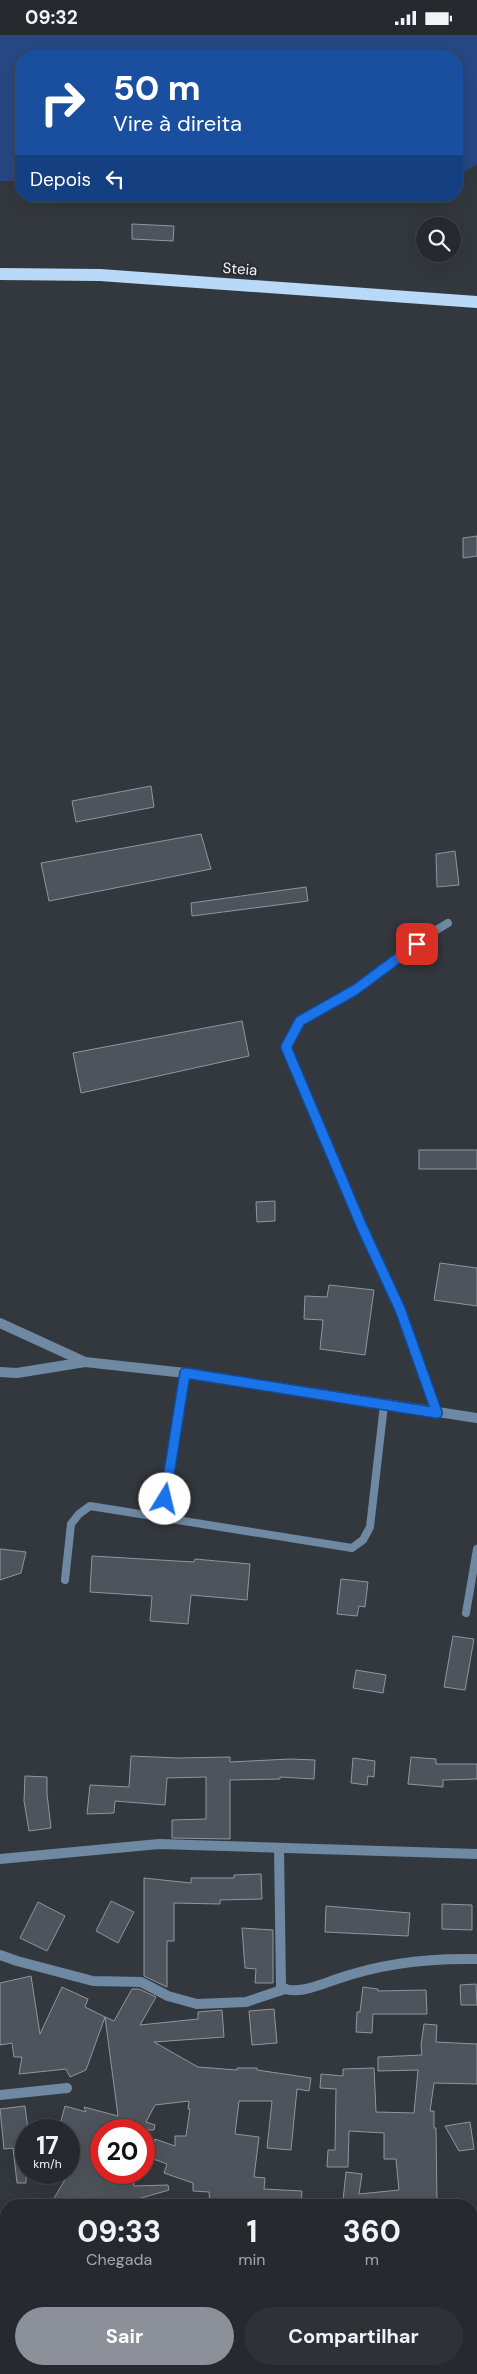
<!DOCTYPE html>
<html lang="pt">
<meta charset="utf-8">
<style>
body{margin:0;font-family:"DM Sans",sans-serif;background:#2e3236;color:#f1f3f6;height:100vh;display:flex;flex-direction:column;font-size:19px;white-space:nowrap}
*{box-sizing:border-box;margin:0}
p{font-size:16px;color:#a4a7aa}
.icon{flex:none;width:28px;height:28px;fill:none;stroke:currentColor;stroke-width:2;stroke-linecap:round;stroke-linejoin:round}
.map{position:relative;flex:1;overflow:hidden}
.details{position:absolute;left:0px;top:2164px;width:478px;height:176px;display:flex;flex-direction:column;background:#262a2e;border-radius:20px 20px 0 0;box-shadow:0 5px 20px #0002,0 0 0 1px #42464a}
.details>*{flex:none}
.hud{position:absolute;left:15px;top:15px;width:448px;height:152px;border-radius:20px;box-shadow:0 5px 20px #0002,0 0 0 1px #42464a;background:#1a4fa0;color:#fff;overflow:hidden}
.fabs{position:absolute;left:416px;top:182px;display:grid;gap:10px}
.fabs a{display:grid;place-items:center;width:45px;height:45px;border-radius:50%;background:#262a2e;box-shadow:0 5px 20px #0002,0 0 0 1px #42464a;font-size:25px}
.speed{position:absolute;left:15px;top:2084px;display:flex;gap:10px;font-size:25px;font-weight:700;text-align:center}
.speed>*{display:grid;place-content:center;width:65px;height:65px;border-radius:50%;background:#262a2e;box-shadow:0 5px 20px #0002,0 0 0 1px #42464a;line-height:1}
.speed small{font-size:12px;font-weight:400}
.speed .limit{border:8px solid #d22;background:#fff;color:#111}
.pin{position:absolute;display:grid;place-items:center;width:42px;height:42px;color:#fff;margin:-21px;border-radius:10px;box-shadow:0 2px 8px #0006}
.me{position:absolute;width:55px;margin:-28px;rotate:9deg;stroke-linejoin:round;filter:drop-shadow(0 0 4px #0008)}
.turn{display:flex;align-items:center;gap:18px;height:105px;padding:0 15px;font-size:22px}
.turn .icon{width:65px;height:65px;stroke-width:2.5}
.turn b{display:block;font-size:35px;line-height:42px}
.then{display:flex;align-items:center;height:48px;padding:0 15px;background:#0003;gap:10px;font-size:19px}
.eta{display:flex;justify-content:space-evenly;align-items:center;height:85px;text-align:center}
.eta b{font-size:30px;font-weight:700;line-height:35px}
.primary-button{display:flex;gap:10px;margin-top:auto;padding:10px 15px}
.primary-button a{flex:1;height:58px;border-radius:30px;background:#8c9099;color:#fff;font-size:20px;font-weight:700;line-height:58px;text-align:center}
.primary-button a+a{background:#2e3236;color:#f1f3f6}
.status{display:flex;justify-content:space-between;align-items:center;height:35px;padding:0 25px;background:#262a2e;direction:ltr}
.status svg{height:14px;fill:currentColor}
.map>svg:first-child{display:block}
.water{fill:#274884}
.building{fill:#4f545c;stroke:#90969e}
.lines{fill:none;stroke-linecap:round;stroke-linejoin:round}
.service{stroke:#6f89a3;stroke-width:8}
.minor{stroke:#6f89a3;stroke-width:10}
.primary{stroke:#b9d9f8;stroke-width:12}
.route-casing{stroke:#114b97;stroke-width:12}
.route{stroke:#1a73e8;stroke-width:9}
.labels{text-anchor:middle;stroke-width:4.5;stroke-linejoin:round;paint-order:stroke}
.street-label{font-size:15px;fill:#f2f5f9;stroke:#292d34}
</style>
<div class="status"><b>09:32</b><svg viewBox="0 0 49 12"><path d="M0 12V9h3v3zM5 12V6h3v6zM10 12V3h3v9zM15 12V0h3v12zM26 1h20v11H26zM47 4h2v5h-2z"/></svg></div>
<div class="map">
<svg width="477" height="2339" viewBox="0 0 477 2339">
<rect width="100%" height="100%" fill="#33383e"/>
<polygon class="water" points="0,0 477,0 477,129 456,142 456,21 21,21 21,146 0,146"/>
<g class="building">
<polygon points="132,189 174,191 173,206 132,204"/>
<polygon points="477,501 477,521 463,523 463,503"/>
<polygon points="151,751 154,772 76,787 72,766"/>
<polygon points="201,799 211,834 49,866 41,828"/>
<polygon points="455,816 459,850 437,852 436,819"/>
<polygon points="306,852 308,866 192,881 191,868"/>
<polygon points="242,986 249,1021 81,1058 73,1018"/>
<rect x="419" y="1115" width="58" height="19"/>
<polygon points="275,1166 275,1186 257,1187 256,1167"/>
<polygon points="440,1228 477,1233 477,1271 434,1265"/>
<polygon points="329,1250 374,1255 365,1320 320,1314 323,1285 304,1284 305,1261 327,1262"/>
<polygon points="0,1514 26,1517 21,1538 0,1545"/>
<polygon points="92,1521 194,1527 195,1524 250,1529 247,1565 191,1560 188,1589 150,1586 152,1561 90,1557"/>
<polygon points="341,1544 368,1547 365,1572 359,1571 357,1581 337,1579"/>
<polygon points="453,1601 474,1604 465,1655 444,1652"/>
<polygon points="356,1635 386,1640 383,1658 353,1653"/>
<polygon points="131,1721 179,1723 230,1722 230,1727 290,1724 315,1725 314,1744 280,1742 280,1744 230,1745 230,1804 172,1803 172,1785 206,1784 206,1742 167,1743 165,1770 115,1766 114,1778 87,1779 90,1750 129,1752"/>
<polygon points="411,1722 436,1724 436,1729 477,1729 477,1744 443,1745 443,1752 408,1749"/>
<polygon points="353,1723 375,1726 374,1742 368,1741 367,1750 351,1748"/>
<polygon points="25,1741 47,1742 47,1759 51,1793 29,1796 24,1766"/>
<polygon points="261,1839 262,1864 220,1865 220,1869 174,1868 174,1906 167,1906 167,1952 144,1941 144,1843 191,1848 191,1843 234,1843 234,1840"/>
<polygon points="111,1866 134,1877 118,1908 96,1896"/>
<polygon points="38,1867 65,1881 47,1916 20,1903"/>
<polygon points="442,1869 472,1870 472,1895 442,1894"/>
<polygon points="326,1871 410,1878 408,1901 325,1897"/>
<polygon points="242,1893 273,1895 273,1948 255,1948 256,1934 245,1933"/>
<polygon points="31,1941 40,1999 62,1952 88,1964 85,1972 105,1982 86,2035 70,2042 66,2034 19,2039 22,2022 14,2022 12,2008 0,2010 0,1948"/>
<polygon points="476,1949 477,1970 461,1970 460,1950"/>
<polygon points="363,1952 378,1954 378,1956 426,1955 427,1979 373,1979 372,1998 356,1997 357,1977 360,1977"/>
<polygon points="132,1954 139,1954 156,1962 140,1990 198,1984 198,1977 222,1975 224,2002 154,2007 198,2032 237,2035 237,2033 257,2033 257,2035 311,2043 309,2056 297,2054 291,2115 267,2113 272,2066 239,2066 235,2099 259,2102 254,2142 265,2143 264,2154 302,2156 301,2170 238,2167 238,2170 210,2170 209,2157 193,2156 193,2148 164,2138 167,2129 148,2122 155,2104 175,2111 175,2101 186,2101 190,2074 188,2074 189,2066 155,2070 146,2087 155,2090 154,2095 100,2095 101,2138 133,2138 134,2151 168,2150 169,2155 117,2170 50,2170 69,2138 69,2092 60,2090 65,2071 86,2077 84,2072 118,2081 105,1982 114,1986"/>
<polygon points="274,1974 277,2008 252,2010 249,1976"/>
<polygon points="424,1989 437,1990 436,2007 477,2009 477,2049 434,2048 430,2076 434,2076 434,2093 436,2093 437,2170 351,2170 351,2166 343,2165 346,2137 362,2139 359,2159 399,2155 396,2124 384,2124 384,2098 349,2096 348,2132 327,2132 328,2115 335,2115 336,2054 320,2053 321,2039 343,2041 343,2034 374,2033 376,2077 414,2078 418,2035 378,2036 378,2022 422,2020 421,2010"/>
<polygon points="25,2071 28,2095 26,2148 17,2148 13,2113 4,2114 0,2074"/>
<polygon points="470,2087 474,2114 459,2116 445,2091"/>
</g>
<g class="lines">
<g class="service">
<polyline points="437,1378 400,1274 361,1192 285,1012 300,986 355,955 428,900 448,888"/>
<polyline points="162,1482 185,1338"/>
<polyline points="65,1545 71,1489 79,1479 90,1471 352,1513 363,1505 370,1492 384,1370"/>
<polyline points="466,1578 477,1514"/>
</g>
<g class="minor">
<polyline points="0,1288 85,1327"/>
<polyline points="0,1337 17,1338 85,1327 185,1338 477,1383"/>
<path d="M279 1813 281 1952C296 1961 322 1949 337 1944 382 1928 430 1923 477 1924"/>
<polyline points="0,1824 159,1809 477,1819"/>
<polyline points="0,1920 17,1926 93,1946 141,1947 168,1961 197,1969 246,1967 285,1954"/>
<polyline points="0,2060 67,2053"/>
</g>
<polyline class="primary" points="0,239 100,240 477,267"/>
</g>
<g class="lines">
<g class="route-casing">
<polyline id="route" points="165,1464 185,1338 437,1378 400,1274 362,1192 286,1012 300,986 355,955 417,909"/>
</g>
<use href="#route" class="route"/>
</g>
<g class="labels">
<g class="street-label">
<text transform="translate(240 234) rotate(4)" y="5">Steia</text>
</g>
</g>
</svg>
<div class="fabs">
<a><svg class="icon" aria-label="search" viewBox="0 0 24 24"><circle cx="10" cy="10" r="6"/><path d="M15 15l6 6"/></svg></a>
</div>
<div class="speed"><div>17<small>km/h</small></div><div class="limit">20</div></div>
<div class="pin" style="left:417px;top:909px;background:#d93025"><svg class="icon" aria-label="arrive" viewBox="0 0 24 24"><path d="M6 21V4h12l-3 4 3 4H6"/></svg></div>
<svg class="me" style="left:165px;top:1464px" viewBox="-20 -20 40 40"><circle r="19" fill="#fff"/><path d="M0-13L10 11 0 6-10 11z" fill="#1a73e8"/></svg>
<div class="hud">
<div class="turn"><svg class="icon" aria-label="right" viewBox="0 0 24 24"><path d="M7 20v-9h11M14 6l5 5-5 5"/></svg><div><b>50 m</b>Vire à direita</div></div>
<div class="then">Depois<svg class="icon" aria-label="left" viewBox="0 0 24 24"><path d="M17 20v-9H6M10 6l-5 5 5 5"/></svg></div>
</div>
<section class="details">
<div class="eta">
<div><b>09:33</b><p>Chegada</p></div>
<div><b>1</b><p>min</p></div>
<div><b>360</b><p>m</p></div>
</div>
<div class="primary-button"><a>Sair</a><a>Compartilhar</a></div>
</section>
</div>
